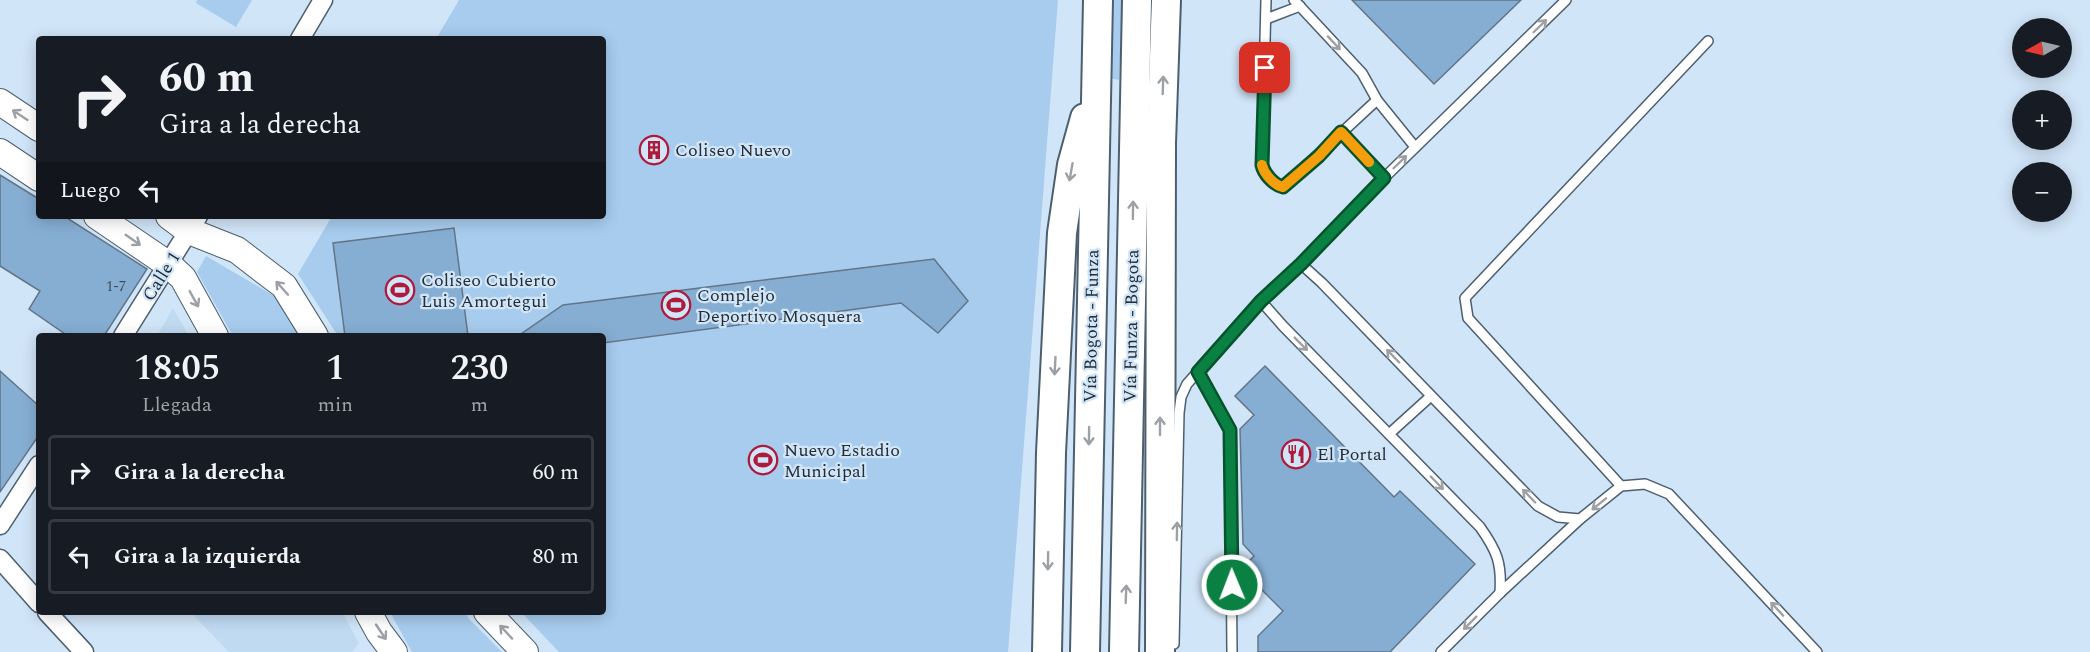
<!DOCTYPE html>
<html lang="es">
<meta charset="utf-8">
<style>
body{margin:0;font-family:Spectral,serif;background:#20242c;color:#f1f3f6;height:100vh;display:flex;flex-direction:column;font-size:22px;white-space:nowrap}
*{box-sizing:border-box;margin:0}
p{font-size:20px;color:#9ea1a6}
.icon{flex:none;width:33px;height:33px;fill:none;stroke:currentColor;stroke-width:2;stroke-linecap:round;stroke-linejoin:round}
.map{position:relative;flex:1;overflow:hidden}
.details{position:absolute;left:36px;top:333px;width:570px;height:282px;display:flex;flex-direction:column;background:#171b24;border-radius:6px;box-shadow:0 3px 15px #0003}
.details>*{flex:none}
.guide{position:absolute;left:36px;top:36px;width:570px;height:183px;border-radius:6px;box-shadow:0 3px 15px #0003;background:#171b24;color:#f1f3f6;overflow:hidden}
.needle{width:39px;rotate:262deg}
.controls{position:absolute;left:2012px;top:18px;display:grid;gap:12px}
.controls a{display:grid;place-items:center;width:60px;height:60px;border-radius:50%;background:#171b24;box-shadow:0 3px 15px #0003;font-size:30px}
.pin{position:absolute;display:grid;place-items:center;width:51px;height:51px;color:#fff;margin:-26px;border-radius:12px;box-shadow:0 3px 9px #0006}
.me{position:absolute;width:66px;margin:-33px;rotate:359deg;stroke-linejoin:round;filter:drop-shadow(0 0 4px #0008)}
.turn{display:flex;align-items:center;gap:21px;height:126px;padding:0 24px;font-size:27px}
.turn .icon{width:78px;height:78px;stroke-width:2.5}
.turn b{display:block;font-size:42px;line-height:51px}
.then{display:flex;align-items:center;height:57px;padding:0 24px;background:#0003;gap:12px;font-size:22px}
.eta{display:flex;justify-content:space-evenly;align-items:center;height:102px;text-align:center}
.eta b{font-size:36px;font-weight:600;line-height:42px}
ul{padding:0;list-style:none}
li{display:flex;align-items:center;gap:18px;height:75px;margin:0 12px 9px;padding:0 12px;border:3px solid #363941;border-radius:6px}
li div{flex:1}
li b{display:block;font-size:22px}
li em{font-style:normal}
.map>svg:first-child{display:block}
.built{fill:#c0daf2}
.green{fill:#a7ccee}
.building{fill:#86aed3;stroke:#637586;stroke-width:1.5}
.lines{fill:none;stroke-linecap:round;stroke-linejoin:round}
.lane-casing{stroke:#4d5f6f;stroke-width:12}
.street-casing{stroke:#4d5f6f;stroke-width:21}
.secondary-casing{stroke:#4d5f6f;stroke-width:28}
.primary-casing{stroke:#4d5f6f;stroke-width:32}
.lane{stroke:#fff;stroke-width:9}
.street{stroke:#fff;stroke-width:18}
.secondary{stroke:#fff;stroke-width:26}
.primary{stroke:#fff;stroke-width:28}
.oneway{stroke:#9da0a4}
.route-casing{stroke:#07532c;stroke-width:15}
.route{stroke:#0b8043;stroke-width:10}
.slow{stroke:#f59e0b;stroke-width:10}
.labels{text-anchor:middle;stroke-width:4.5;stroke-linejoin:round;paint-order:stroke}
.number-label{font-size:15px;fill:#3d4d5c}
.poi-label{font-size:18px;fill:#252d34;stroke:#d1e5f8;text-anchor:start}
.street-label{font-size:18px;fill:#252d34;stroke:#d1e5f8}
</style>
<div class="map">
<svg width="2090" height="652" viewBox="0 0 2090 652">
<rect width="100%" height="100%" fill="#d1e5f8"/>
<g class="built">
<polygon points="173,308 189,336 157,336"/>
<polygon points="190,612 342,612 359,643 352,652 229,652"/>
</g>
<g class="green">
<polygon points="197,0 252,0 236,27 196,3"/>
<polygon points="459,0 1058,0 1008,652 559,652 521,612 603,612 603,336 338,336 298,274 332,216 603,216 603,39 436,39"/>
<polygon points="1111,0 1123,0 1119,80 1108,78"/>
<polygon points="206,256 276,297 300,336 233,336 197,272"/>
<polygon points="390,612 465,612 469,619 502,652 412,652"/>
</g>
<g class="building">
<polygon points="1352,0 1521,0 1434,84"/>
<polygon points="0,175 39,199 39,216 64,216 147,269 104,336 68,336 29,309 40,291 0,266"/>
<polygon points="454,228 468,336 345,336 333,243"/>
<polygon points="934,259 968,301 938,333 901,303 603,343 603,336 518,336 563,305"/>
<polygon points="1265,366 1394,497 1400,491 1475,564 1390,652 1258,652 1258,636 1283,611 1241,569 1254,556 1243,544 1240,429 1254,415 1235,396"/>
<polygon points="0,371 39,406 39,435 0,492"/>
</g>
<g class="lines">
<g class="lane-casing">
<g id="lane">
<path d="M1266 0 1262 165C1264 174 1274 185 1283 187L1377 100"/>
<polyline points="1294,0 1362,73 1377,100 1415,147"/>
<polyline points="1266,19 1300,6"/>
<polyline points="1341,132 1384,178"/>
<polyline points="1301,264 1322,283 1538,506 1558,517 1580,519"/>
<path d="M1261 301 1283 326 1480 527C1497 551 1502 563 1500 593"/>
<polyline points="1198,372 1230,430 1232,652"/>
<polyline points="1389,434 1431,396"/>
<polyline points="1621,486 1468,318 1465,298 1708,41"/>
<polyline points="1174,644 1179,413 1181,397 1187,384 1261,301 1301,264 1384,178 1566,0"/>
<polyline points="1441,652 1500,593 1580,519 1621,486 1645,484 1669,494 1817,652"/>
</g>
</g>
<g class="street-casing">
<g id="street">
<polyline points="300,39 323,0"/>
<polyline points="123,336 198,216"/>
<polyline points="0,525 39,465"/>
<polyline points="0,559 39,603"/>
<polyline points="47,612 84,652"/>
</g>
</g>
<g class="secondary-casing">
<g id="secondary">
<polyline points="0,102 39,128"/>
<polyline points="0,152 39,178"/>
<polyline points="97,216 169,265 183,278 215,336"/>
<polyline points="169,216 189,231 237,250 284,286 315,336"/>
<polyline points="368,612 379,632 394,652"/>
<polyline points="487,612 525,652"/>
</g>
</g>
<g class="primary-casing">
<g id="primary">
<polyline points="1047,652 1051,453 1062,233 1072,165 1085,118"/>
<polyline points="1085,652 1098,0"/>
<polyline points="1124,652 1137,0"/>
<polyline points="1160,652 1161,143 1166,0"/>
</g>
</g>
<use href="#lane" class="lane"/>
<use href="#street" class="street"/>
<use href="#secondary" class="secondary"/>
<use href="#primary" class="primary"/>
</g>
<defs><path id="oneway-shaft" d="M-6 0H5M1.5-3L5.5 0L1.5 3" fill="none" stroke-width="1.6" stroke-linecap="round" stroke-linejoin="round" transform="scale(1.5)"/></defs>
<g class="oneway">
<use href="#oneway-shaft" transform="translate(1540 26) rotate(-44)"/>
<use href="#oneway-shaft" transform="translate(1334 43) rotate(47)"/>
<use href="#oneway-shaft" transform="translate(1163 85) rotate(-88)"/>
<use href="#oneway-shaft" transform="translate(20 115) rotate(-147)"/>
<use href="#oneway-shaft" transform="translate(1400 162) rotate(-44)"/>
<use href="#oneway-shaft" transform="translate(1071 172) rotate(100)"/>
<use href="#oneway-shaft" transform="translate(1133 210) rotate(-89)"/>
<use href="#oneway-shaft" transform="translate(133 240) rotate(35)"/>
<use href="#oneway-shaft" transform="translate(282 288) rotate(-132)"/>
<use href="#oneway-shaft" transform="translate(194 299) rotate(61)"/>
<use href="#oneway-shaft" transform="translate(1301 344) rotate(45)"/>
<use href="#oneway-shaft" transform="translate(1393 356) rotate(-134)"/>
<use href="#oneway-shaft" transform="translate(1055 366) rotate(93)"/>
<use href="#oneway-shaft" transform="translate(1160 426) rotate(-90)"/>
<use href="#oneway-shaft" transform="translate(1089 436) rotate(91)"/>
<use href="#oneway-shaft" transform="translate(1437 483) rotate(46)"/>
<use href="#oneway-shaft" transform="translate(1529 496) rotate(-134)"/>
<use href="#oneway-shaft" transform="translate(1599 504) rotate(141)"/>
<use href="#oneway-shaft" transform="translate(1177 531) rotate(-89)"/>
<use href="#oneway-shaft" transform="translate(1048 561) rotate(91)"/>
<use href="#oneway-shaft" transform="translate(1126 594) rotate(-88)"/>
<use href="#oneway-shaft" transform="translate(1777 609) rotate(-133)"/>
<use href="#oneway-shaft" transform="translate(1470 623) rotate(135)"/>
<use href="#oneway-shaft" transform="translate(381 632) rotate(56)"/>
<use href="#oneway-shaft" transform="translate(506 632) rotate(-133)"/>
</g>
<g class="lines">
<g class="route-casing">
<path id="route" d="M1232 585 1230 430 1198 372 1261 301 1301 264 1384 178 1341 132 1319 156 1283 187C1274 185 1264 174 1262 165L1265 68"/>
</g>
<use href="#route" class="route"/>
<path class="slow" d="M1262 165C1264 174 1274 185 1283 187L1319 156 1341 132 1369 162"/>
</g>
<defs>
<g id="building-ring" transform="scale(1.5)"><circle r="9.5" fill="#d1e5f8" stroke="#ae1a3a" stroke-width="1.5"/><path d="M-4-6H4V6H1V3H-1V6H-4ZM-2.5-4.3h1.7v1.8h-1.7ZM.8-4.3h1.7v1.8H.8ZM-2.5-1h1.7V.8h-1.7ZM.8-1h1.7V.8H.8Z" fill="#ae1a3a"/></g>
<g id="stadium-ring" transform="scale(1.5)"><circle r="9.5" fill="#d1e5f8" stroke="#ae1a3a" stroke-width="1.5"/><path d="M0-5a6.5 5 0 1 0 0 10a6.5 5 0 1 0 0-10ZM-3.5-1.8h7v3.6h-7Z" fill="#ae1a3a"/></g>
<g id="restaurant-ring" transform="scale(1.5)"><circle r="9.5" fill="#d1e5f8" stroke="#ae1a3a" stroke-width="1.5"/><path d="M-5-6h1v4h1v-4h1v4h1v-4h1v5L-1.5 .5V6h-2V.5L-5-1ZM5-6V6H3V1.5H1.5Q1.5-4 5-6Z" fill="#ae1a3a"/></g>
</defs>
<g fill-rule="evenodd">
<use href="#building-ring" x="654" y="150"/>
<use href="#stadium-ring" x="400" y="290"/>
<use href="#stadium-ring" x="676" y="305"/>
<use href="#restaurant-ring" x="1296" y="454"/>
<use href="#stadium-ring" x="763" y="460"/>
</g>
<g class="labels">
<g class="number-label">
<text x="116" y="291">1-7</text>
</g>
<g class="poi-label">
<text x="675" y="156">Coliseo Nuevo</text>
<text x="421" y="286">Coliseo Cubierto<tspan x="421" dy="21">Luis Amortegui</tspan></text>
<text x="697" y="301">Complejo<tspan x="697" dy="21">Deportivo Mosquera</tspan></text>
<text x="784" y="456">Nuevo Estadio<tspan x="784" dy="21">Municipal</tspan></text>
<text x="1317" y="460">El Portal</text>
</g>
<g class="street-label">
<text transform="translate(161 276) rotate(-58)" y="6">Calle 1</text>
<text transform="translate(1091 326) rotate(-89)" y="6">Vía Bogota - Funza</text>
<text transform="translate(1131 326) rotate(-89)" y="6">Vía Funza - Bogota</text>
</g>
</g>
</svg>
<div class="controls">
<a><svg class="needle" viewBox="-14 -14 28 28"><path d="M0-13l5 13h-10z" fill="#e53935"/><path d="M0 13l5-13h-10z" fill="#9ea1a6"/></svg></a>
<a>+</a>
<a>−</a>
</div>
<div class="pin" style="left:1265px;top:68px;background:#d93025"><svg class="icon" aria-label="arrive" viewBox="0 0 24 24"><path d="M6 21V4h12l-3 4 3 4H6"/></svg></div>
<svg class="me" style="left:1232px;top:585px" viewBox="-20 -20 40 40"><circle r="17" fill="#0b8043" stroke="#fff" stroke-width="3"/><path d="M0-11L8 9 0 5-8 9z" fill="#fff"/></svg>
<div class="guide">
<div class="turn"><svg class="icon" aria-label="right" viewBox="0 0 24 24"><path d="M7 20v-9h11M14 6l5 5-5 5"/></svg><div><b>60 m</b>Gira a la derecha</div></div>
<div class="then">Luego<svg class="icon" aria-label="left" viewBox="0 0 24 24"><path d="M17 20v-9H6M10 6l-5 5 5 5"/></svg></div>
</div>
<section class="details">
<div class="eta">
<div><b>18:05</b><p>Llegada</p></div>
<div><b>1</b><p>min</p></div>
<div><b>230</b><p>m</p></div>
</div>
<ul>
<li><svg class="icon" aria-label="right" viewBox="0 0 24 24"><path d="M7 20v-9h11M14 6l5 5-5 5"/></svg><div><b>Gira a la derecha</b></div><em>60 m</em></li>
<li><svg class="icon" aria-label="left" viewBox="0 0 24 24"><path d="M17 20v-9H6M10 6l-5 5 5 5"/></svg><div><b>Gira a la izquierda</b></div><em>80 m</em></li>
</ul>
</section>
</div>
